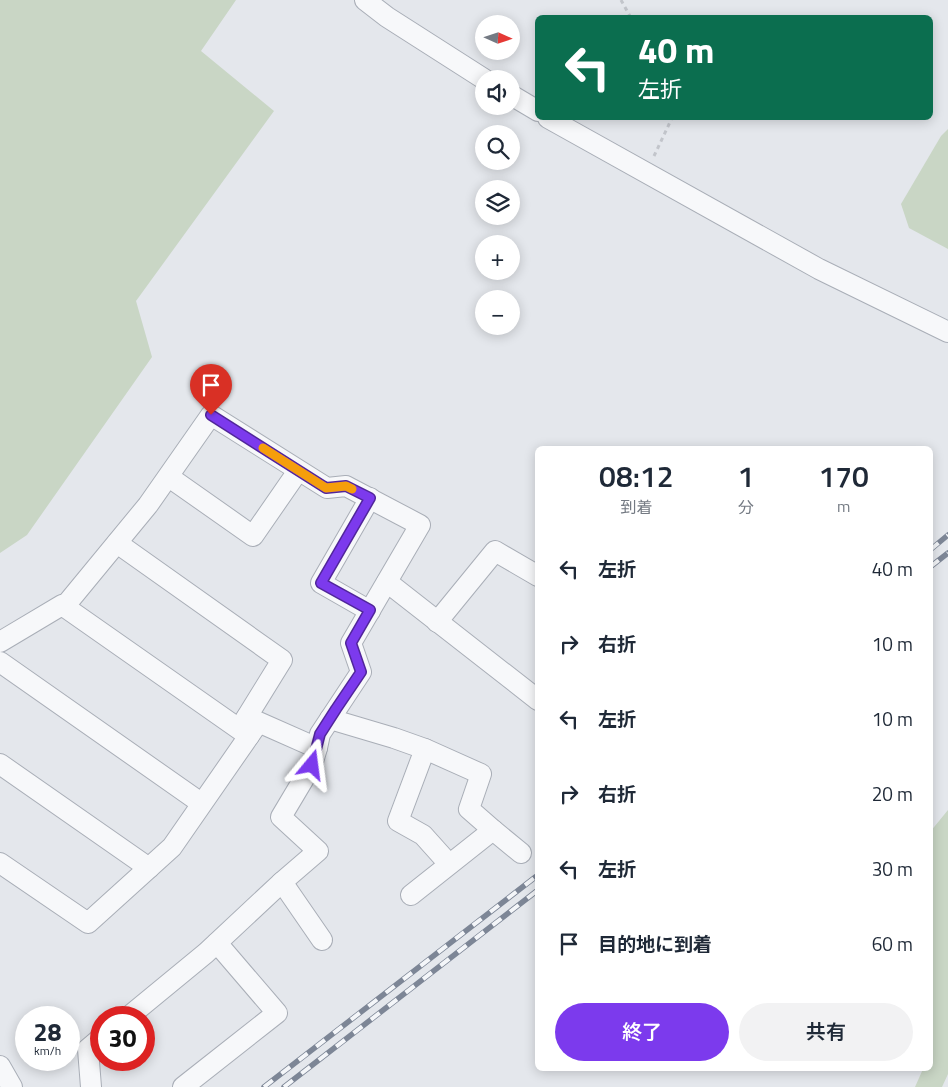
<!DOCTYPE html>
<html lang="ja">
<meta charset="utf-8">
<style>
body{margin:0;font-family:"Titillium Web","Noto Sans JP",sans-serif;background:#f2f2f3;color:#1f2937;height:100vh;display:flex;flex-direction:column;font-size:19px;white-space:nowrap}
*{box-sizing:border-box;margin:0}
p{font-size:16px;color:#747a83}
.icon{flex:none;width:28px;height:28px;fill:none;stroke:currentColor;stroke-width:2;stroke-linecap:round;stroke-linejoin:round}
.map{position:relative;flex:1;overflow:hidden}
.panel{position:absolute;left:535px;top:446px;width:398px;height:625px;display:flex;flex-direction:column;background:#fff;border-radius:8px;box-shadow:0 2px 12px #0003}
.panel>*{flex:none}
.hud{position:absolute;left:535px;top:15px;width:398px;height:105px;border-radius:8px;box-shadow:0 2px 12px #0003;background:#0b6e4f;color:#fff;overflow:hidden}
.needle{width:32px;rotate:93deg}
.tools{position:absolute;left:475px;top:15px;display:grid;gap:10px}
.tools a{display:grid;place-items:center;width:45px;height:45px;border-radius:50%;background:#fff;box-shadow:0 2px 12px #0003;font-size:25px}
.speed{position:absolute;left:15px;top:1006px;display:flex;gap:10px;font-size:25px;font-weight:700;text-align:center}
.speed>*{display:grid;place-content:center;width:65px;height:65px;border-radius:50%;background:#fff;box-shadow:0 2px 12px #0003;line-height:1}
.speed small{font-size:12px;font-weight:400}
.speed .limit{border:8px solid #d22;background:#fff;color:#111}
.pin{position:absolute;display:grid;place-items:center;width:42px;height:42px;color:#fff;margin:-51px -21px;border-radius:50% 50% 50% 0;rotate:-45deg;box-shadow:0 0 5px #0007}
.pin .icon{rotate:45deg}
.me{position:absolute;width:55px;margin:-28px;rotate:16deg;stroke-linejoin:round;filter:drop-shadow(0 0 4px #0008)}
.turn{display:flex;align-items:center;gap:18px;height:105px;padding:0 20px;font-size:22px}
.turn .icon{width:65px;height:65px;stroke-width:2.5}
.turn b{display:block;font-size:35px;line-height:42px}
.eta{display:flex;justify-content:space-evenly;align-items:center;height:85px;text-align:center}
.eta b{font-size:30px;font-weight:600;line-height:35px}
.action{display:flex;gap:10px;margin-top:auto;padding:10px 20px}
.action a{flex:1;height:58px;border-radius:30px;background:#7c3aed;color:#fff;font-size:20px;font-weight:600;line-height:58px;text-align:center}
.action a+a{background:#f2f2f3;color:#1f2937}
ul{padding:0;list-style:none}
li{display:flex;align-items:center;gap:15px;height:75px;padding:0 20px}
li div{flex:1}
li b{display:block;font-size:19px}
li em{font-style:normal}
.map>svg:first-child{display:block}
.green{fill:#c9d6c5}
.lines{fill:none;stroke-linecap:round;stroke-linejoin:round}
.minor-casing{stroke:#a9aeb7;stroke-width:22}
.path{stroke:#c2c5cb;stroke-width:3;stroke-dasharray:4 4;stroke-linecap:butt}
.minor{stroke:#f7f8fa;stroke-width:20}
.rail-casing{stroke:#7d8696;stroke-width:5.5}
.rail{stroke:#f4f6f9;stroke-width:4;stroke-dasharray:11;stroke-linecap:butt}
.route-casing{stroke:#51269a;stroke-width:12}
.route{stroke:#7c3aed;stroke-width:9}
.slow{stroke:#f59e0b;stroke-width:9}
</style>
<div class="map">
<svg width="948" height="1087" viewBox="0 0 948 1087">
<rect width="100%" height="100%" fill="#e4e7ec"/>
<g class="green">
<polygon points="0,0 236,0 201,51 274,111 136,301 152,357 27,535 0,553"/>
<polygon points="948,129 948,249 909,228 901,204 941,136"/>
<polygon points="948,810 948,1074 942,1087 915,1087 923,1069 930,1069 930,832"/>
</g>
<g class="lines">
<g class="minor-casing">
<g id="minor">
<polyline points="365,0 387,17 484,79"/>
<polyline points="511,95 538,111"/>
<polyline points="548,118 819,269 948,332"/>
<polyline points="169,477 253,536 298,471"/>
<polyline points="370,498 321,583 370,611"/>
<polyline points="117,543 282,660 240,728"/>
<polyline points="387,582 538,700"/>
<polyline points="64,607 148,505 211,415 327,488 346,486 420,525 351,643 361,672 320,734 317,748 247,717"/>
<polyline points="437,622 495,551 538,576"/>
<polyline points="0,642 62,605 249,736"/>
<polyline points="0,662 201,803"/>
<polyline points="330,719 394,738 425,749 481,774 469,809 493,830 411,895"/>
<polyline points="425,749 398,821 423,835 449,864"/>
<polyline points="0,764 149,868"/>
<polyline points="493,830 521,853"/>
<polyline points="0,863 88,923 172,847 258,723"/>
<polyline points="282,882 322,940"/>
<polyline points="127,1018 206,953 282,882 318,851 281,817 312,765 317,748"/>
<polyline points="0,1066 12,1087"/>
<polyline points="91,1087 88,1049 101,1038"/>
<polyline points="183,1087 277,1013 217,943"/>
</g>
</g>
<g class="path">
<polyline points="621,0 631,18"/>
<polyline points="654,156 672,118"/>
</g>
<use href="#minor" class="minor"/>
<g class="rail-casing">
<g id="rail">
<polyline points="930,550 948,535"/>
<polyline points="930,567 948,553"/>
<polyline points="264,1087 538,875"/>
<polyline points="284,1087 538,890"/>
</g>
</g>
<use href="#rail" class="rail"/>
</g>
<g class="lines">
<g class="route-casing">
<polyline id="route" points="211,415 326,488 346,486 370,498 321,583 370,610 351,643 361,672 336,709 320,734 312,765"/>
</g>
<use href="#route" class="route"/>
<polyline class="slow" points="263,448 326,488 346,486 352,489"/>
</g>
</svg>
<div class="tools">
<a><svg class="needle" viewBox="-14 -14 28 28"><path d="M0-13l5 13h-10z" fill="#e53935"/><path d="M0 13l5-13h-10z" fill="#747a83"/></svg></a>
<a><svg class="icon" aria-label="sound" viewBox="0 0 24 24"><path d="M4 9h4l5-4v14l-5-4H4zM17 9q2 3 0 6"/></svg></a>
<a><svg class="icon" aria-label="search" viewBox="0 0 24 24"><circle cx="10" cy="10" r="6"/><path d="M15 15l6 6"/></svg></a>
<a><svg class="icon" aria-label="layers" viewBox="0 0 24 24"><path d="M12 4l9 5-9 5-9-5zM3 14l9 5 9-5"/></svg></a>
<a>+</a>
<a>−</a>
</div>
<div class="speed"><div>28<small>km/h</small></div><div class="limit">30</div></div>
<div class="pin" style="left:211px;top:415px;background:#d93025"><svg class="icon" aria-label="arrive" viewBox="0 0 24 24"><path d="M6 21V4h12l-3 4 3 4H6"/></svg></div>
<svg class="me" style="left:312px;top:765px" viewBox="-20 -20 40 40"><path d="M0-17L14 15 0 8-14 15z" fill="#7c3aed" stroke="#fff" stroke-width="4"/></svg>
<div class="hud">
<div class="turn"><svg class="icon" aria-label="left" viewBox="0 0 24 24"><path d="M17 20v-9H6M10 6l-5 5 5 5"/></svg><div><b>40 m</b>左折</div></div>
</div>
<section class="panel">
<div class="eta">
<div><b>08:12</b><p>到着</p></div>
<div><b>1</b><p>分</p></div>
<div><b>170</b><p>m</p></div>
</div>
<ul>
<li><svg class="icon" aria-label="left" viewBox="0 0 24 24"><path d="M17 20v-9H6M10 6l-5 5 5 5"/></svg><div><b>左折</b></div><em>40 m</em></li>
<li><svg class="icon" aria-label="right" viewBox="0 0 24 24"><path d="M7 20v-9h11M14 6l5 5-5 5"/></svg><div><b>右折</b></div><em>10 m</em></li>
<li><svg class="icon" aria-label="left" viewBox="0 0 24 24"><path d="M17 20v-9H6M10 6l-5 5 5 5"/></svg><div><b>左折</b></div><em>10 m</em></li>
<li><svg class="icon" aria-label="right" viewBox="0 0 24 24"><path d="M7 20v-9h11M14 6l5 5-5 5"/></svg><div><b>右折</b></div><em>20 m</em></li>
<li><svg class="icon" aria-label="left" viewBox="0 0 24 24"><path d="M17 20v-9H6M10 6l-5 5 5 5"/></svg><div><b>左折</b></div><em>30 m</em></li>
<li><svg class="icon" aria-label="arrive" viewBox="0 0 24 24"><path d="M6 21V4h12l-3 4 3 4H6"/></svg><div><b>目的地に到着</b></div><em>60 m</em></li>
</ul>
<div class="action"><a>終了</a><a>共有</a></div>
</section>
</div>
